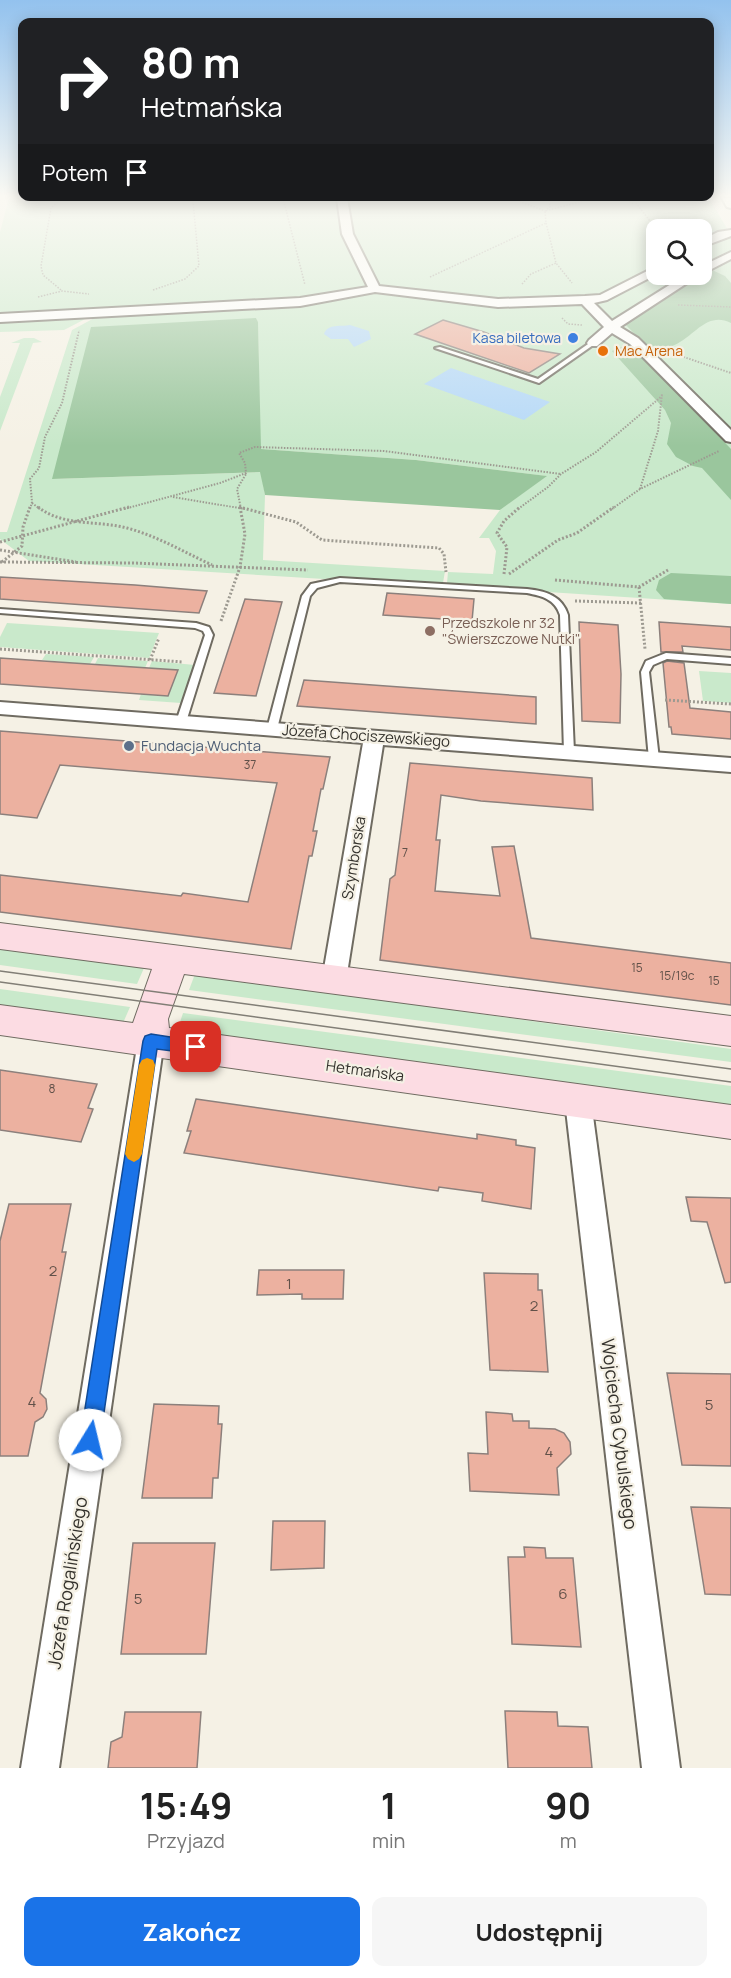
<!DOCTYPE html>
<html lang="pl">
<meta charset="utf-8">
<style>
body{margin:0;font-family:Manrope,sans-serif;background:#f6f6f6;color:#222;height:100vh;display:flex;flex-direction:column;font-size:22px;white-space:nowrap}
*{box-sizing:border-box;margin:0}
p{font-size:20px;color:#767676}
.icon{flex:none;width:33px;height:33px;fill:none;stroke:currentColor;stroke-width:2;stroke-linecap:round;stroke-linejoin:round}
.map{position:relative;height:1768px;overflow:hidden}
.sheet{display:flex;flex-direction:column;background:#fff;flex:1}
.sheet>*{flex:none}
.top-card{position:absolute;left:18px;top:18px;width:696px;height:183px;border-radius:12px;box-shadow:0 3px 15px #0003;background:#202124;color:#fff;overflow:hidden}
.tools{position:absolute;left:646px;top:219px;display:grid;gap:12px}
.tools a{display:grid;place-items:center;width:66px;height:66px;border-radius:12px;background:#fff;box-shadow:0 3px 15px #0003;font-size:30px}
.pin{position:absolute;display:grid;place-items:center;width:51px;height:51px;color:#fff;margin:-26px;border-radius:12px;box-shadow:0 3px 9px #0006}
.me{position:absolute;width:66px;margin:-33px;rotate:9deg;stroke-linejoin:round;filter:drop-shadow(0 0 4px #0008)}
.turn{display:flex;align-items:center;gap:21px;height:126px;padding:0 24px;font-size:27px}
.turn .icon{width:78px;height:78px;stroke-width:2.5}
.turn b{display:block;font-size:42px;line-height:51px}
.then{display:flex;align-items:center;height:57px;padding:0 24px;background:#0003;gap:12px;font-size:22px}
.eta{display:flex;justify-content:space-evenly;align-items:center;height:102px;text-align:center}
.eta b{font-size:36px;font-weight:700;line-height:42px}
.button{display:flex;gap:12px;margin-top:auto;padding:12px 24px}
.button a{flex:1;height:69px;border-radius:12px;background:#1a73e8;color:#fff;font-size:24px;font-weight:700;line-height:69px;text-align:center}
.button a+a{background:#f6f6f6;color:#222}
.map>svg:first-child{display:block}
.green{fill:#c9e9cb;fill-rule:evenodd}
.forest{fill:#9ac69d}
.water{fill:#b4d8f8}
.building{fill:#ecb1a0;stroke:#8c807c;stroke-width:1.5}
.lines{fill:none;stroke-linecap:round;stroke-linejoin:round}
.lane-casing{stroke:#6f6b61;stroke-width:4}
.street-casing{stroke:#6f6b61;stroke-width:4}
.secondary-casing{stroke:#6f6b61;stroke-width:2}
.path-far2{stroke:#9d9a91;stroke-width:1.5;stroke-dasharray:1.5 1.5;stroke-linecap:butt}
.path-far1{stroke:#9d9a91;stroke-width:2;stroke-dasharray:1.5 1.5;stroke-linecap:butt}
.path{stroke:#9d9a91;stroke-width:3;stroke-dasharray:2 2;stroke-linecap:butt}
.lane{fill:#fff;fill-rule:evenodd}
.street{fill:#fff;fill-rule:evenodd}
.secondary{fill:#fcdce3;fill-rule:evenodd}
.tram{stroke:#817e76;stroke-width:1.5}
.route{fill:#1a73e8;stroke:#114b97;stroke-width:1.5}
.slow{fill:#f59e0b}
.shop-dot{fill:#3f7fe0;stroke:#f5f1e5;stroke-width:2}
.food-dot{fill:#e8710a;stroke:#f5f1e5;stroke-width:2}
.education-dot{fill:#8d6e63;stroke:#f5f1e5;stroke-width:2}
.service-dot{fill:#5c6f8a;stroke:#f5f1e5;stroke-width:2}
.labels{text-anchor:middle;stroke-width:4.5;stroke-linejoin:round;paint-order:stroke}
.number-label{font-size:12px;fill:#615149}
.far-shop-label{font-size:14px;fill:#366cbe;stroke:#f5f1e5;text-anchor:end}
.far-food-label{font-size:14px;fill:#c56008;stroke:#f5f1e5;text-anchor:start}
.far-education-label{font-size:14px;fill:#785e54;stroke:#f5f1e5;text-anchor:start}
.street-label{font-size:15px;fill:#33312c;stroke:#f5f1e5}
.service-label{font-size:15px;fill:#4e5e75;stroke:#f5f1e5;text-anchor:start}
.near-number-label{font-size:15px;fill:#615149}
.near-street-label{font-size:18px;fill:#33312c;stroke:#f5f1e5}
</style>
<div class="map">
<svg width="731" height="1768" viewBox="0 0 731 1768">
<rect width="100%" height="100%" fill="#f5f1e5"/>
<g class="green">
<path d="M9 198H709L731 235V604L548 592 531 589 447 583 448 572 493 574 496 551 489 538H479L500 510 546 476 416 460 260 449 258 323 256 318 53 479 261 472 265 495 263 560 445 571 443 583 342 577 324 579 29 561 0 539V532H7L72 330 100 315 0 317V232ZM657 230H702V274H657Z"/>
<polygon points="93,315 64,330 0,332 0,320"/>
<polygon points="24,338 34,338 42,342 33,343 0,431 0,397 20,343 11,343"/>
<polygon points="7,623 159,633 149,658 0,647 0,637"/>
<polygon points="46,654 94,657 90,664 87,664 42,660"/>
<polygon points="98,658 148,661 145,668 141,668 95,664"/>
<polygon points="152,661 195,665 181,703 139,700 141,694 168,696 178,671 149,668"/>
<polygon points="699,671 731,673 731,703 703,701"/>
<polygon points="0,949 144,968 137,984 0,965"/>
<polygon points="195,974 731,1049 731,1062 189,990"/>
<polygon points="0,989 130,1007 123,1023 0,1006"/>
<polygon points="183,1013 731,1086 731,1106 177,1031"/>
</g>
<g class="forest">
<path d="M712 270 725 276 731 283V323C709 312 697 332 680 342 673 347 661 349 652 352L624 323Z"/>
<polygon points="256,318 258,322 261,449 416,460 547,476 500,510 265,495 260,472 52,479 91,327"/>
<polygon points="629,344 731,449 731,500 702,468 693,466 676,457 667,444 671,423 665,410 612,351"/>
<polygon points="671,573 731,576 731,604 664,599 656,590 659,580"/>
</g>
<g class="water">
<path d="M350 325 369 331 371 339 354 347 348 339H331L324 334C328 323 341 327 350 325Z"/>
<polygon points="451,368 550,402 524,420 424,384"/>
</g>
<g class="building">
<polygon points="443,320 484,332 524,348 560,354 529,373 415,334"/>
<polygon points="0,577 135,585 207,591 199,613 0,599"/>
<polygon points="387,593 474,599 472,621 383,615"/>
<polygon points="245,599 282,602 256,696 214,693"/>
<polygon points="579,622 618,625 621,674 620,723 582,721"/>
<polygon points="659,622 731,627 731,650 682,646 683,652 661,652"/>
<polygon points="0,658 43,661 178,670 168,696 0,684"/>
<polygon points="667,661 684,663 690,708 731,712 731,739 672,734 671,727 669,727 663,663"/>
<polygon points="304,680 536,697 536,724 297,706"/>
<polygon points="0,731 330,757 323,789 321,789 313,831 317,831 312,856 309,856 291,949 0,912 0,875 181,896 183,893 248,902 277,783 60,765 37,818 0,814"/>
<polygon points="410,763 592,778 593,810 481,801 441,795 436,840 440,840 435,891 500,896 492,847 514,846 531,938 731,963 731,1005 380,960 390,879 395,875"/>
<polygon points="0,1070 97,1084 88,1108 93,1109 81,1142 0,1130"/>
<polygon points="196,1099 477,1139 477,1134 516,1140 516,1145 535,1148 531,1209 482,1201 483,1193 439,1187 438,1191 184,1153 191,1131 187,1131"/>
<polygon points="686,1197 731,1198 731,1282 725,1283 707,1222 691,1221"/>
<polygon points="9,1204 71,1204 62,1252 66,1252 40,1393 46,1399 47,1409 43,1417 35,1422 28,1456 0,1456 0,1241"/>
<polygon points="259,1270 344,1270 343,1299 302,1299 302,1294 257,1295"/>
<polygon points="484,1273 538,1274 538,1290 542,1290 548,1372 490,1370"/>
<polygon points="667,1373 731,1374 731,1466 682,1465"/>
<polygon points="154,1404 219,1406 218,1424 222,1424 218,1478 213,1478 212,1498 142,1498"/>
<polygon points="486,1412 512,1414 513,1421 529,1421 529,1428 555,1429 564,1433 570,1442 571,1454 557,1468 559,1495 470,1491 468,1453 488,1454"/>
<polygon points="691,1507 731,1508 731,1595 705,1594"/>
<polygon points="273,1521 325,1521 324,1568 271,1570"/>
<polygon points="133,1543 215,1543 206,1654 121,1654"/>
<polygon points="524,1547 545,1548 546,1558 573,1558 581,1647 512,1644 508,1557 525,1557"/>
<polygon points="505,1711 557,1712 558,1726 588,1727 592,1768 508,1768"/>
<polygon points="125,1712 201,1712 197,1768 108,1768 111,1742 122,1737"/>
</g>
<g class="lines">
<g class="lane-casing">
<g id="lane">
<polygon points="591,342 596,343 539,383 435,348 440,347 538,379"/>
<path d="M340 578 527 589C546 591 562 596 568 615L574 752 572 754H566L564 752 560 615C555 599 542 596 527 593L340 582 317 588 310 596 277 729 275 731H269L267 729 302 596 311 584Z"/>
<polygon points="0,609 196,623 209,627 213,635 186,722 181,725 176,722 205,635 203,631 195,628 0,613"/>
<polygon points="666,653 731,658 731,664 667,659 653,665 649,672 659,759 654,762 649,759 641,672 646,661"/>
</g>
</g>
<g class="street-casing">
<g id="street">
<polygon points="337,198 347,198 353,234 379,286 498,299 585,296 600,295 657,266 657,274 607,300 594,303 612,321 687,274 701,274 620,327 638,338 731,430 731,442 726,441 630,344 612,333 597,346 589,346 587,343 589,340 604,327 582,304 498,307 375,292 300,306 0,322 0,314 300,298 368,287 342,234"/>
<polygon points="722,198 731,198 731,208 727,207"/>
<polygon points="731,230 731,236 702,247 702,240 718,232"/>
<polygon points="731,252 731,259 702,274 702,266"/>
<polygon points="0,702 731,758 731,772 383,745 346,980 343,987 334,990 325,987 322,980 363,743 0,714"/>
<polygon points="151,1030 160,1033 164,1041 59,1768 21,1768 138,1041 142,1033"/>
<polygon points="578,1089 587,1093 591,1101 680,1768 642,1768 565,1101 569,1093"/>
</g>
</g>
<g class="secondary-casing">
<polygon id="secondary" points="0,923 731,1016 731,1046 184,974 168,1019 169,1028 731,1105 731,1139 0,1035 0,1005 133,1023 152,969 0,949"/>
</g>
<g class="path-far2">
<polyline points="283,198 305,285"/>
<polyline points="511,198 545,211 550,207 549,198"/>
<polyline points="621,198 634,204"/>
<polyline points="632,198 657,230"/>
<polyline points="546,223 556,263 572,283"/>
<polyline points="430,277 546,223 545,211 595,198"/>
<polyline points="522,284 531,274 556,263"/>
<polyline points="61,290 43,275 41,266 51,208 62,198"/>
<polyline points="153,290 185,279 199,266 193,201 190,198"/>
<polyline points="38,297 62,291 89,294"/>
<polyline points="678,305 731,307"/>
<polyline points="562,318 568,324 582,325"/>
<polyline points="78,336 79,330"/>
</g>
<g class="path-far1">
<polyline points="675,354 731,373"/>
<polyline points="640,489 658,431 662,394"/>
<polyline points="173,497 245,509"/>
<polyline points="32,503 40,509"/>
<polyline points="30,509 32,502 30,479 39,468 45,437 62,403 78,335"/>
<polyline points="124,509 220,483 246,473 245,463 239,453 255,447 384,451 561,474"/>
<polyline points="241,509 237,489 246,474"/>
<polyline points="518,509 548,487 561,474 596,452 662,396"/>
<polyline points="612,509 640,489 719,451"/>
</g>
<g class="path">
<path d="M38 507C64 527 97 520 127 528 157 536 184 552 212 565"/>
<polyline points="239,507 296,522 322,540 439,548 444,554 446,572"/>
<polyline points="0,542 129,507"/>
<polyline points="0,550 76,562"/>
<polyline points="0,562 133,563 308,570"/>
<polyline points="2,562 22,546 23,527 30,507"/>
<polyline points="504,574 507,547 497,533 504,521 520,507"/>
<polyline points="509,574 558,540 577,533 614,507"/>
<polyline points="555,580 639,587 668,570"/>
<polyline points="639,587 645,649"/>
<polyline points="575,601 641,603"/>
<polyline points="221,621 240,567 245,534 240,507"/>
<polyline points="0,649 183,662"/>
<polyline points="150,660 159,638"/>
<polyline points="665,700 731,704"/>
</g>
<use href="#lane" class="lane"/>
<use href="#street" class="street"/>
<use href="#secondary" class="secondary"/>
<g class="tram">
<polyline points="0,971 731,1069"/>
<polyline points="0,982 731,1082"/>
</g>
</g>
<linearGradient id="sky" x2="0" y2="1"><stop stop-color="#93c2ee"/><stop offset="0.44" stop-color="#faf9f3"/><stop offset="1" stop-color="#faf9f3" stop-opacity="0"/></linearGradient>
<rect width="731" height="446" fill="url(#sky)"/>
<polygon class="route" points="151,1034 196,1041 202,1043 204,1047 202,1052 196,1054 157,1049 100,1440 97,1447 90,1450 83,1447 80,1440 143,1041 145,1036"/>
<polygon class="slow" points="147,1058 153,1060 155,1065 142,1154 139,1159 134,1162 128,1159 125,1154 139,1065 142,1060"/>
<circle class="shop-dot" cx="573" cy="338" r="6"/>
<circle class="food-dot" cx="603" cy="351" r="6"/>
<circle class="education-dot" cx="430" cy="631" r="6"/>
<circle class="service-dot" cx="129" cy="746" r="6"/>
<g class="labels">
<g class="number-label">
<text x="250" y="769">37</text>
<text x="405" y="857">7</text>
<text x="637" y="972">15</text>
<text x="677" y="980">15/19c</text>
<text x="714" y="985">15</text>
<text x="52" y="1093">8</text>
</g>
<g class="far-shop-label">
<text x="561" y="343">Kasa biletowa</text>
</g>
<g class="far-food-label">
<text x="615" y="356">Mac Arena</text>
</g>
<g class="far-education-label">
<text x="442" y="628">Przedszkole nr 32<tspan x="442" dy="16">"Świerszczowe Nutki"</tspan></text>
</g>
<g class="street-label">
<text transform="translate(366 736) rotate(4)" y="5">Józefa Chociszewskiego</text>
<text transform="translate(354 858) rotate(-81)" y="5">Szymborska</text>
<text transform="translate(365 1071) rotate(8)" y="5">Hetmańska</text>
</g>
<g class="service-label">
<text x="141" y="751">Fundacja Wuchta</text>
</g>
<g class="near-number-label">
<text x="53" y="1276">2</text>
<text x="289" y="1289">1</text>
<text x="534" y="1311">2</text>
<text x="32" y="1407">4</text>
<text x="709" y="1410">5</text>
<text x="549" y="1457">4</text>
<text x="563" y="1599">6</text>
<text x="138" y="1604">5</text>
</g>
<g class="near-street-label">
<text transform="translate(619 1434) rotate(83)" y="6">Wojciecha Cybulskiego</text>
<text transform="translate(68 1583) rotate(-81)" y="6">Józefa Rogalińskiego</text>
</g>
</g>
</svg>
<div class="tools">
<a><svg class="icon" aria-label="search" viewBox="0 0 24 24"><circle cx="10" cy="10" r="6"/><path d="M15 15l6 6"/></svg></a>
</div>
<div class="pin" style="left:196px;top:1047px;background:#d93025"><svg class="icon" aria-label="arrive" viewBox="0 0 24 24"><path d="M6 21V4h12l-3 4 3 4H6"/></svg></div>
<svg class="me" style="left:90px;top:1440px" viewBox="-20 -20 40 40"><circle r="19" fill="#fff"/><path d="M0-13L10 11 0 6-10 11z" fill="#1a73e8"/></svg>
<div class="top-card">
<div class="turn"><svg class="icon" aria-label="right" viewBox="0 0 24 24"><path d="M7 20v-9h11M14 6l5 5-5 5"/></svg><div><b>80 m</b>Hetmańska</div></div>
<div class="then">Potem<svg class="icon" aria-label="arrive" viewBox="0 0 24 24"><path d="M6 21V4h12l-3 4 3 4H6"/></svg></div>
</div>
</div>
<section class="sheet">
<div class="eta">
<div><b>15:49</b><p>Przyjazd</p></div>
<div><b>1</b><p>min</p></div>
<div><b>90</b><p>m</p></div>
</div>
<div class="button"><a>Zakończ</a><a>Udostępnij</a></div>
</section>
